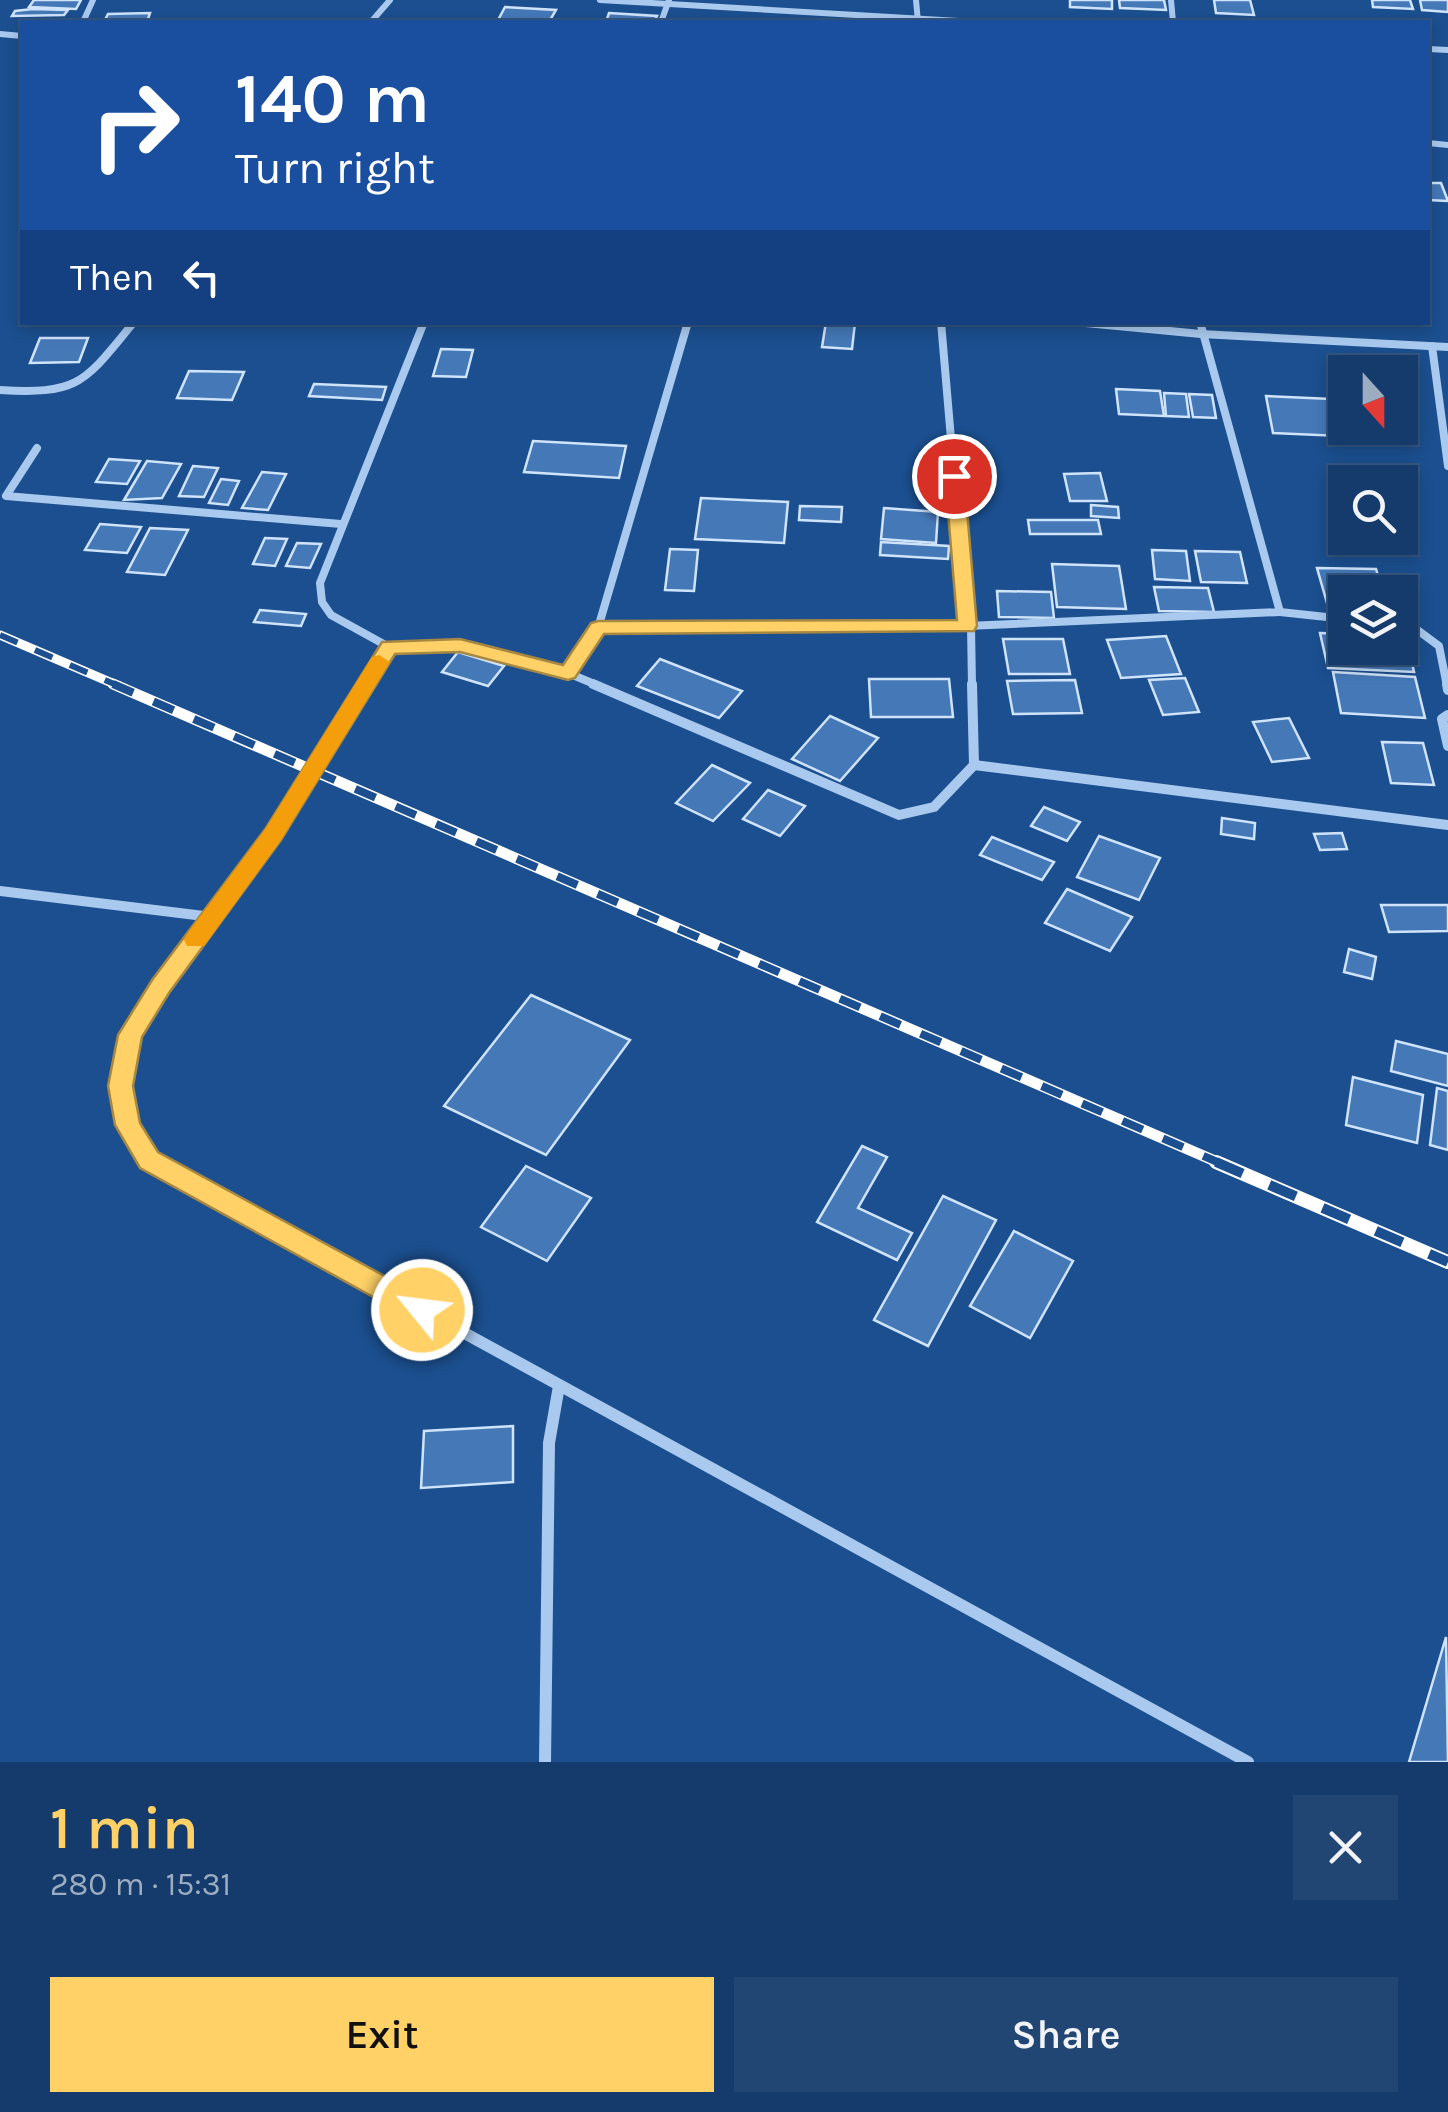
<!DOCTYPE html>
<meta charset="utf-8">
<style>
body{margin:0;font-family:Karla,sans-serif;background:#214673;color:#f1f3f6;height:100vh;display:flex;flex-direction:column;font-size:38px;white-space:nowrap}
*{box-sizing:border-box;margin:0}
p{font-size:32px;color:#9dadc1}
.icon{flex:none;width:55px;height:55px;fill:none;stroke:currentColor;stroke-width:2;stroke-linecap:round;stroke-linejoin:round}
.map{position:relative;height:1762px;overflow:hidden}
.details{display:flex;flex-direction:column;background:#143b6b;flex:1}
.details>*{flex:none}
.banner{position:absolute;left:20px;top:20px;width:1410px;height:305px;border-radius:0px;box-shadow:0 5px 15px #0003,0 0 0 2px #33557e;background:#1a4fa0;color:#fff;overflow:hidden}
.needle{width:65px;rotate:159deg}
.tools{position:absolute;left:1328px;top:355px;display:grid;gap:20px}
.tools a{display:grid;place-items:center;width:90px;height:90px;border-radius:0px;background:#143b6b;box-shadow:0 5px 15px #0003,0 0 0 2px #33557e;font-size:50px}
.pin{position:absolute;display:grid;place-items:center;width:85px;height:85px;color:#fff;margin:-42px;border:5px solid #fff;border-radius:50%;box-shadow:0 2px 10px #0007}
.me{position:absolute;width:110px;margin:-55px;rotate:299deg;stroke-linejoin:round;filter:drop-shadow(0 0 8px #0008)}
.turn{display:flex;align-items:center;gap:35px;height:210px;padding:0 50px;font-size:45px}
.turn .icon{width:130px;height:130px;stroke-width:2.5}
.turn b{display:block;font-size:70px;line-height:85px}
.then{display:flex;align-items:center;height:95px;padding:0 50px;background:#0003;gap:20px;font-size:38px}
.round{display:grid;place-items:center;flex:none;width:105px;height:105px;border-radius:0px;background:#214673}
.overview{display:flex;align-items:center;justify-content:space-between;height:170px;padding:0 50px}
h1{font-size:60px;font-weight:600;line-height:75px;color:#ffd166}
.primary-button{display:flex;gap:20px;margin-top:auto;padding:20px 50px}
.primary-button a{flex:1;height:115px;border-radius:0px;background:#ffd166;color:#111;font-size:40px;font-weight:600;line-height:115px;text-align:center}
.primary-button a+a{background:#214673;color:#f1f3f6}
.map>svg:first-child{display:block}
.building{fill:#4478b7;stroke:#cfe3fa;stroke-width:2.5}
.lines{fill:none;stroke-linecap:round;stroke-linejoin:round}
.minor-far3{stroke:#a9c9ee;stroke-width:6}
.minor-far2{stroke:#a9c9ee;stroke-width:8}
.minor-far1{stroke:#a9c9ee;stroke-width:10}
.minor{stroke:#a9c9ee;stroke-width:12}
.rail-far2-casing{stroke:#fff;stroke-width:9}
.rail-far1-casing{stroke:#fff;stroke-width:11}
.rail-casing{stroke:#fff;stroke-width:14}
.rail-far2{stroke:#1b4f8f;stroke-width:6;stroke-dasharray:19;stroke-linecap:butt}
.rail-far1{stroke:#1b4f8f;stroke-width:8;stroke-dasharray:22;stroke-linecap:butt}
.rail{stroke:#1b4f8f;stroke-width:10;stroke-dasharray:29;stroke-linecap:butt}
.route{fill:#ffd166;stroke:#a68842;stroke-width:2.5}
.slow{fill:#f59e0b}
</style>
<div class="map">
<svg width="1448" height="1762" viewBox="0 0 1448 1762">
<rect width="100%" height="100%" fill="#1b4f8f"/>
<g class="building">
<polygon points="34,0 81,0 76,9 29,7"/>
<polygon points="1070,0 1112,0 1112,9 1070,7"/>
<polygon points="1119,0 1164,0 1166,10 1120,8"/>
<polygon points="1214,0 1250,0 1254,15 1216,13"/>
<polygon points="1372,0 1410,0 1413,9 1373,7"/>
<polygon points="1420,0 1448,0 1448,12 1422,10"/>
<polygon points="505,7 556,10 549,22 497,22"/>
<polygon points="33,9 68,10 64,15 12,16 15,11"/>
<polygon points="150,13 147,22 104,22 108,14"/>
<polygon points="609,13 657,16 654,22 606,22"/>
<polygon points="1428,183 1441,183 1448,201 1428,200"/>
<polygon points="826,322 855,323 852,349 822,347"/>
<polygon points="40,338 88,338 79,362 30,363"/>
<polygon points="441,349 473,350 466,377 433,376"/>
<polygon points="189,371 244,372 232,400 177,398"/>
<polygon points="314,384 386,387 382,400 309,396"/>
<polygon points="1116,389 1160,391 1164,416 1119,414"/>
<polygon points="1164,393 1186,394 1189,417 1166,416"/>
<polygon points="1189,394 1212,395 1216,418 1193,417"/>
<polygon points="1266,396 1331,399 1340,436 1273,433"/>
<polygon points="533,441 626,446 619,478 524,472"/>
<polygon points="109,459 140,461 127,484 96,482"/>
<polygon points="147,461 181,464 162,498 124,500"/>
<polygon points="193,466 218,468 204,497 179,496"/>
<polygon points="262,472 286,474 268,510 242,508"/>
<polygon points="1100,473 1107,501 1070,501 1064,474"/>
<polygon points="221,479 239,481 228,505 209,503"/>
<polygon points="701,498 788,502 784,543 695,539"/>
<polygon points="1091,505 1118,507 1119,518 1091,516"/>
<polygon points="800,506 842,507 841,522 799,520"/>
<polygon points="884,508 938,512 936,543 881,539"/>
<polygon points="1028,520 1098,520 1101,534 1030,534"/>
<polygon points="100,524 141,527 127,553 85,550"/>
<polygon points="150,528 188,530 165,575 127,572"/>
<polygon points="265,538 287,539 275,566 253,564"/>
<polygon points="881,542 949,546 948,559 880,555"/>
<polygon points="297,543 321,544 310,568 286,566"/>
<polygon points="670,549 698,550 694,591 665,590"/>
<polygon points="1152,550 1186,551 1190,581 1155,579"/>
<polygon points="1195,551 1240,552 1247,583 1201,582"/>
<polygon points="1052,564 1119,566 1126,609 1057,607"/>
<polygon points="1317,568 1376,569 1383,592 1345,592 1345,611 1329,610"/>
<polygon points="1154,587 1208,588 1214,612 1159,611"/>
<polygon points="997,591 1051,592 1054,618 999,617"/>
<polygon points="260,610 306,614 301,626 254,622"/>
<polygon points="1320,633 1345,634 1345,648 1400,648 1400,637 1406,637 1414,672 1328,668"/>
<polygon points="1166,636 1181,674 1121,678 1107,640"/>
<polygon points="1003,639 1063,639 1070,674 1009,674"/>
<polygon points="458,652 504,666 488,686 442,672"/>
<polygon points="660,659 742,691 719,718 637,686"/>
<polygon points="1333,672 1415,677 1425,718 1341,713"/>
<polygon points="1185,678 1199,712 1163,715 1149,680"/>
<polygon points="869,679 949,679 953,717 871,717"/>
<polygon points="1075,680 1082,713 1013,714 1007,681"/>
<polygon points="830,716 878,738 840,781 792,759"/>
<polygon points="1289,718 1309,758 1272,762 1253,722"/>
<polygon points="1382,742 1423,743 1434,785 1391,783"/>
<polygon points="712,765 750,783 713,821 676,803"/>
<polygon points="768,790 805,806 780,836 743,819"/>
<polygon points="1044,807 1080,822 1067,841 1031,826"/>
<polygon points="1222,818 1255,823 1254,839 1221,834"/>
<polygon points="1342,833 1347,849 1320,850 1314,834"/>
<polygon points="1099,836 1160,858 1139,900 1077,877"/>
<polygon points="992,837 1054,862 1042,880 980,855"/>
<polygon points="1067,889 1132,917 1110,951 1045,923"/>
<polygon points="1381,905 1448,905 1448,931 1389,932"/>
<polygon points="1349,949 1376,957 1372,979 1344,972"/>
<polygon points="531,995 630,1040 546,1155 444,1106"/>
<polygon points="1396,1041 1448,1054 1448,1086 1391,1071"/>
<polygon points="1353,1077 1423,1095 1417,1143 1346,1125"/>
<polygon points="1437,1088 1448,1091 1448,1150 1430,1145"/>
<polygon points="862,1146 887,1157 858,1208 912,1233 897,1260 817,1222"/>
<polygon points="526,1166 591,1198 547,1261 481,1227"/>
<polygon points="943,1196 996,1220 928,1346 874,1320"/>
<polygon points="1014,1231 1073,1261 1030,1338 970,1306"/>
<polygon points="513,1426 513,1482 421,1488 424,1431"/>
<polygon points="1446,1637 1448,1762 1409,1762"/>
</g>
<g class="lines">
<g class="minor-far3">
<polyline points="600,0 976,22"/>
<polyline points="916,0 918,22"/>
<polyline points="1171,0 1173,22"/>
<polyline points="83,22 93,0"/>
<polyline points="371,22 390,0"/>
<polyline points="661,22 669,0"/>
<polyline points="0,34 22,36"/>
<polyline points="1428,49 1448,50"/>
<polyline points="1428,143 1448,145"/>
</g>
<g class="minor-far2">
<polyline points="424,322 320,583 322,602 331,615 389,647 460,646 568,673 599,686"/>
<polyline points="941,322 967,626 1280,612 1200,322"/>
<polyline points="1075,322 1201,334 1448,347"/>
<polyline points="1432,346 1448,466"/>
<path d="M0 390C81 395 85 381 134 322"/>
<polyline points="37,448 6,496 341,524"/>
<polyline points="1280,612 1345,619"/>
<polyline points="971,626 972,686"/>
<polyline points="1400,626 1416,629 1439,646 1447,686"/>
<polyline points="598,628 967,626"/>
<polyline points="568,673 598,628 688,322"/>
<polyline points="365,686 389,647"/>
</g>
<g class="minor-far1">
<polyline points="593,684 899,815 934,807 974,765 972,684"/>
<polyline points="1447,684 1448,690"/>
<polyline points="1448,715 1442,719 1448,746"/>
<polyline points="974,765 1448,825"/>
<polyline points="0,891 212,917"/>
<polyline points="157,1164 149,1160 127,1125 120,1086 130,1035 273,834 366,684"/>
</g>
<g class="minor">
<polyline points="152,1162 1248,1762"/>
<polyline points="545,1762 549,1443 559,1386"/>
</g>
<g class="rail-far2-casing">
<polyline id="rail-far2" points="0,635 119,686"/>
</g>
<g class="rail-far1-casing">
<polyline id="rail-far1" points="113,684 1222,1164"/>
</g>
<g class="rail-casing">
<polyline id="rail" points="1216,1162 1448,1262"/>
</g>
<use href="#rail-far2" class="rail-far2"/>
<use href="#rail-far1" class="rail-far1"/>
<use href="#rail" class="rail"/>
</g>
<polygon class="route" points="954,471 964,476 977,626 974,631 604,634 575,678 568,680 460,652 395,654 281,840 169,993 142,1037 133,1086 140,1123 158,1152 432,1302 436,1310 432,1319 422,1323 413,1319 140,1168 115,1125 108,1086 118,1035 152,980 266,828 382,642 460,639 563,665 591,623 598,621 957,620 945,476"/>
<polygon class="slow" points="379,655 390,662 281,840 204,946 187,946 184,940 187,934 266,828 372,657"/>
</svg>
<div class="tools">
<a><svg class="needle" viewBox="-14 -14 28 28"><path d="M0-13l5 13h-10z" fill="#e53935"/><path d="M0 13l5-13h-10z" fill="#9dadc1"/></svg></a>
<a><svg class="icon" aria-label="search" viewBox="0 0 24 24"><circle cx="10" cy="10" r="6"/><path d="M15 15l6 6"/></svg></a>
<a><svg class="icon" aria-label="layers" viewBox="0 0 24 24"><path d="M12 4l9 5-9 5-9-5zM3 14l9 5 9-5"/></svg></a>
</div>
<div class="pin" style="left:954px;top:476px;background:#d93025"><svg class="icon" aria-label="arrive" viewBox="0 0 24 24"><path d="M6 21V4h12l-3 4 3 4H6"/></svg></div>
<svg class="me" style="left:422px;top:1310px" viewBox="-20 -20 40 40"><circle r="17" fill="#ffd166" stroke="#fff" stroke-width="3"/><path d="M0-11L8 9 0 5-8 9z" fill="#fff"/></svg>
<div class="banner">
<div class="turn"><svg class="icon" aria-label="right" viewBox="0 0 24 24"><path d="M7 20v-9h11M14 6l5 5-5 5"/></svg><div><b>140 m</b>Turn right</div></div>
<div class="then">Then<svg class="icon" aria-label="left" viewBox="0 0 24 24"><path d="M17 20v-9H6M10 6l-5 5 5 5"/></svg></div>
</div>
</div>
<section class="details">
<div class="overview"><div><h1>1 min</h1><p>280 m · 15:31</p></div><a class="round"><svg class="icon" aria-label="close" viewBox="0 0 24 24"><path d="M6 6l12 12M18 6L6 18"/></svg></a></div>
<div class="primary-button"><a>Exit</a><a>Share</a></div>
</section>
